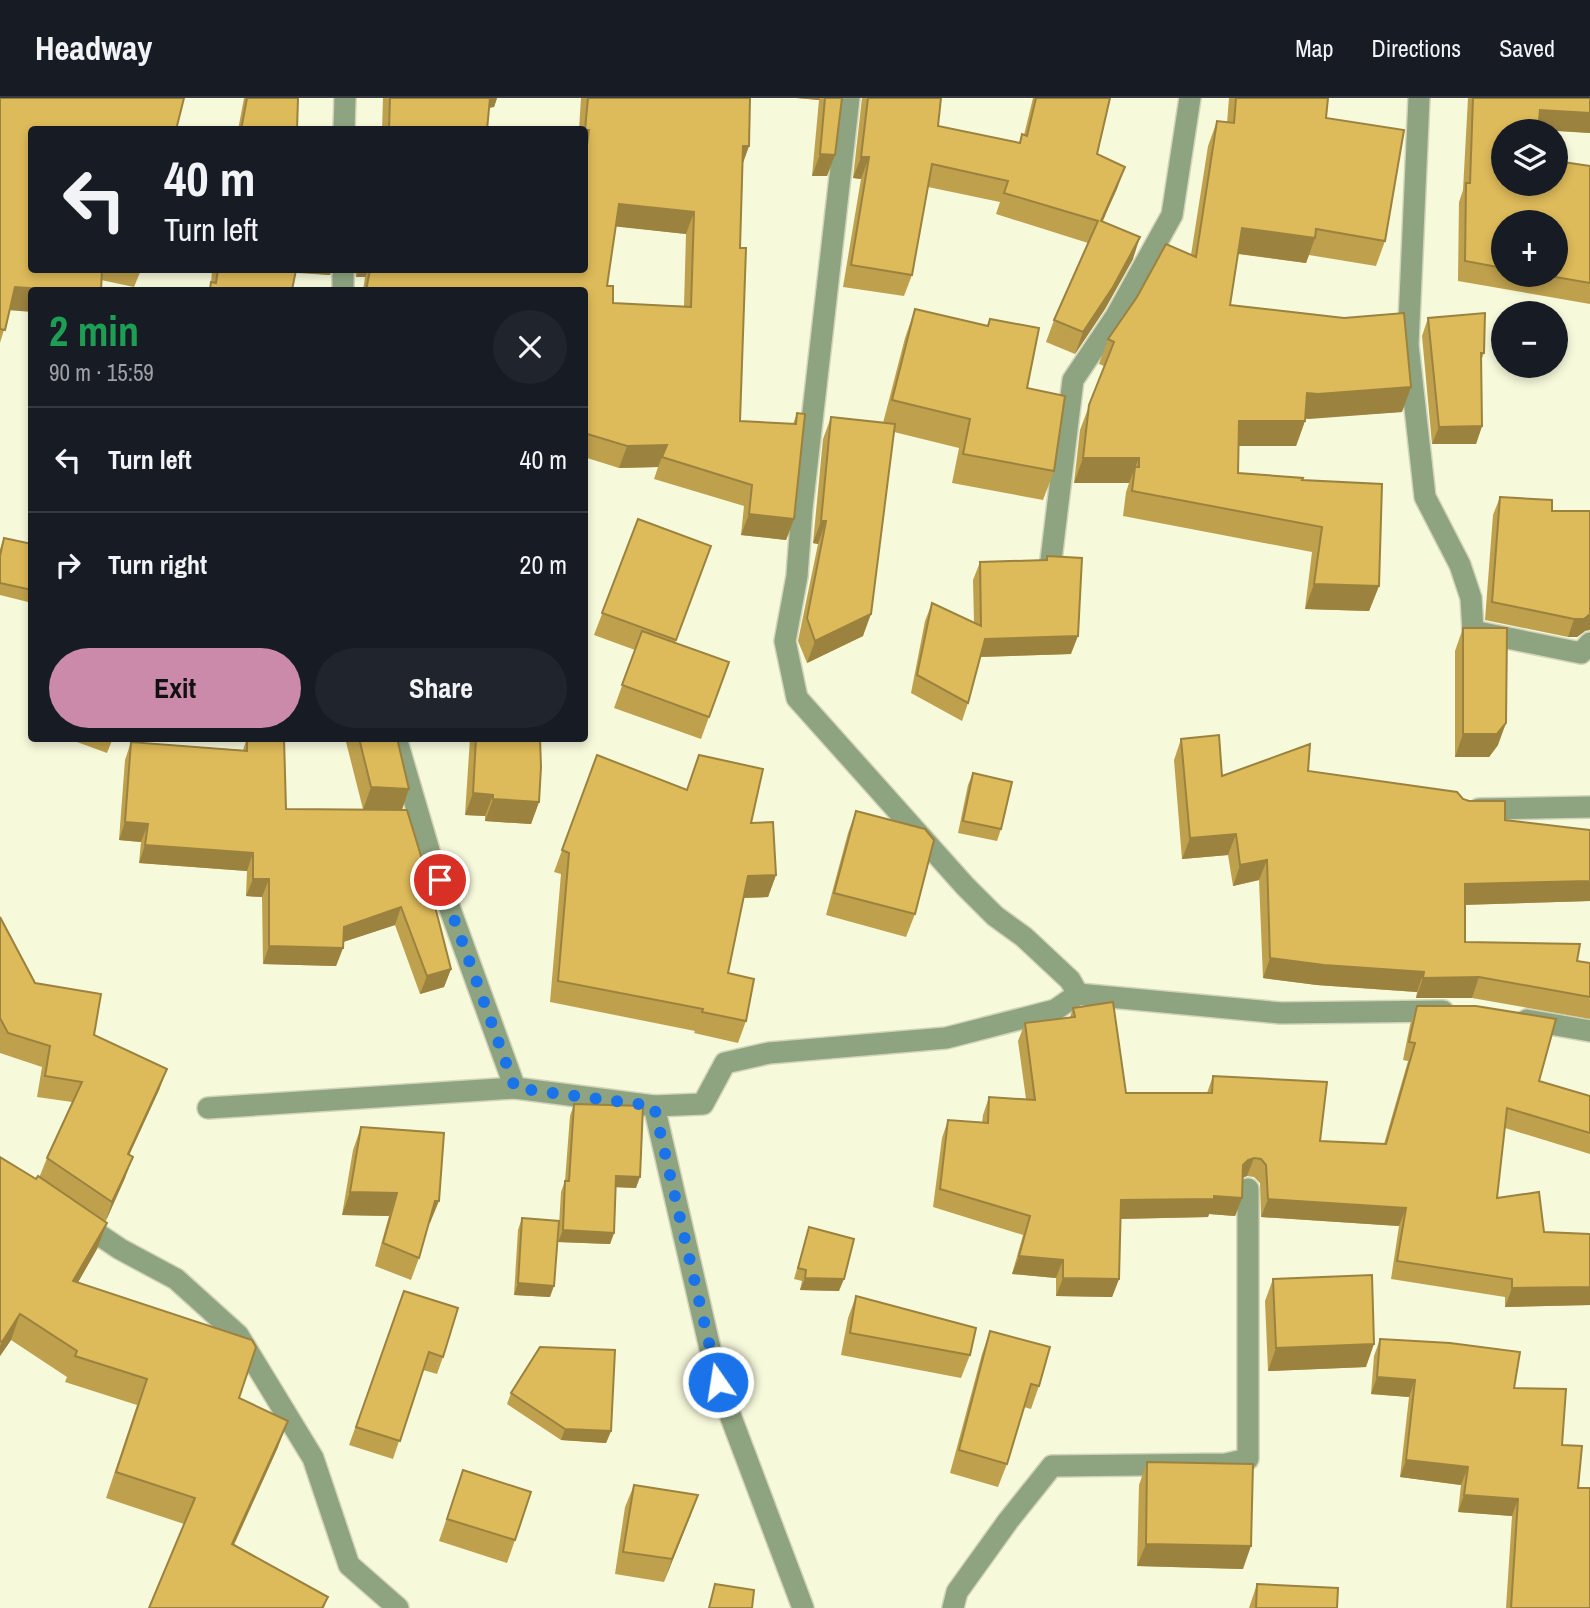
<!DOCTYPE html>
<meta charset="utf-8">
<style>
body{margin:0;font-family:"Archivo Narrow",sans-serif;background:#20242c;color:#f1f3f6;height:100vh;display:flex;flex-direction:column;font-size:26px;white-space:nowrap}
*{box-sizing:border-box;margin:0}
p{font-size:23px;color:#9ea1a6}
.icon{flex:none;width:38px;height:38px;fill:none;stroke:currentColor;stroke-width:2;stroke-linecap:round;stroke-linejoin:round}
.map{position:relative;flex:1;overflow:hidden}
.drawer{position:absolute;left:28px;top:189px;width:560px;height:455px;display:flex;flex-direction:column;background:#171b24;border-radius:7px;box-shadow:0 4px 10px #0003}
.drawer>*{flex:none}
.guide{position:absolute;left:28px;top:28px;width:560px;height:147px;border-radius:7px;box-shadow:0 4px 10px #0003;background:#171b24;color:#f1f3f6;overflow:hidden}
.tools{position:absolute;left:1491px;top:21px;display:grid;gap:14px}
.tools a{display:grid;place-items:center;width:77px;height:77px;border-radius:50%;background:#171b24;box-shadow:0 4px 10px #0003;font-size:35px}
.pin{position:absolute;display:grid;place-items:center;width:60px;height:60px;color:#fff;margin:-30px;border:4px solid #fff;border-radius:50%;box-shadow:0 2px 7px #0007}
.me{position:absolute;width:77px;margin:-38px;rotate:347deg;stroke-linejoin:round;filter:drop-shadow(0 0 5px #0008)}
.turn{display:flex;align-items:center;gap:24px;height:147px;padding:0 21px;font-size:32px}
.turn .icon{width:91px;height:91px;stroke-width:2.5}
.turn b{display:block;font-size:49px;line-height:60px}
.round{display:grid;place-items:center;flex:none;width:74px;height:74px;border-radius:37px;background:#20242c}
.head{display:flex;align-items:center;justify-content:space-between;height:119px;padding:0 21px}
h1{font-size:42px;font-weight:800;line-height:52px;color:#1e9e55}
.action{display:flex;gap:14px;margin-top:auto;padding:14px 21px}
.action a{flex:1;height:80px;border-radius:42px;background:#cc8aab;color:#111;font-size:28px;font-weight:800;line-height:80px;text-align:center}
.action a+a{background:#20242c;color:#f1f3f6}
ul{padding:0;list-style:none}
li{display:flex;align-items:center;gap:21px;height:105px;padding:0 21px;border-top:2px solid #363941}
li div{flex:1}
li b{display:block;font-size:26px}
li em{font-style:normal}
header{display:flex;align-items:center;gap:42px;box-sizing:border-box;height:98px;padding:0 35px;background:#171b24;border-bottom:2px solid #363941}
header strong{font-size:33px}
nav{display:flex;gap:38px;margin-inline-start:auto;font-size:24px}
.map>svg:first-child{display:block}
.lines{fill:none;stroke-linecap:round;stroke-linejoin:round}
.street-casing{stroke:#d2d4b9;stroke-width:24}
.street{stroke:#8ea380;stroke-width:21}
.wall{fill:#bea04d;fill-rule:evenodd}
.shaded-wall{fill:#9b823f}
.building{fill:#ddba5a;stroke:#9b823f;stroke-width:2;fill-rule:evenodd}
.route{stroke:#1a73e8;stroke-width:12;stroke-dasharray:0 21.6}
</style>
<header>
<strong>Headway</strong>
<nav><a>Map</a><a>Directions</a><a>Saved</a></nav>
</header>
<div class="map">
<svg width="1590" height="1510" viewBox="0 0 1590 1510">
<rect width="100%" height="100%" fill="#f7f9db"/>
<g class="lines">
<g class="street-casing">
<g id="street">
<polyline points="849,0 802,410 797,478 785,543 797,600 965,788 995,818 1024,839 1070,882 1078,896"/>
<polyline points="1419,0 1408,247 1425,399 1460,467 1471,500 1473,533 1581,555 1590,545"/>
<polyline points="344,32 345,0"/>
<polyline points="343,192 343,172"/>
<polyline points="1051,462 1073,282 1116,218 1172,117 1190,0"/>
<polyline points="396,640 430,756 515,990"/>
<polyline points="1479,711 1590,709"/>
<polyline points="1527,922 1590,933"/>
<polyline points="654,1008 718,1285 803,1510"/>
<polyline points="208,1010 515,990 654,1008 703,1006 725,965 769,955 946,940 1055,912 1078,896 1281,915 1443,913"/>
<polyline points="80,1124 120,1151 176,1181 238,1237 313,1360 349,1467 398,1510"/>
<polyline points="953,1510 957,1494 1008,1423 1052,1368 1226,1366 1248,1361 1248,1091"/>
</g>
</g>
<use href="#street" class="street"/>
</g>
<g class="wall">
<polygon points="0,0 32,172 141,172 134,189 101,182 10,212 0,245"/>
<polygon points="244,0 298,0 297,32 238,32"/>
<polygon points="383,0 497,0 494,9 489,10 487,32 382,32"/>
<path d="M581 0H750L749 48 743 65 740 150V323L793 326 797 315 794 421 786 442 741 437 744 408 654 381 658 369 619 370 584 359V192H363L365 179H356L355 172H584V32H579ZM616 128 686 136 684 208 613 205 607 188Z"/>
<polygon points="796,0 842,0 835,57 827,78 812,78 819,2"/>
<polygon points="862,0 941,0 938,28 1019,45 1024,37 1033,0 1110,0 1097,56 1125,69 1103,123 1133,161 1105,211 1075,256 1046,244 1054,222 1088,145 996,116 1000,104 928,89 912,177 904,198 843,189 861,81 853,80"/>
<polygon points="1229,0 1328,0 1326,20 1385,143 1376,168 1309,157 1306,165 1238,156 1230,207 1402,314 1306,320 1296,348 1238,348 1238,375 1302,382 1379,488 1369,513 1305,511 1312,454 1123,418 1126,394 1129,385 1074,385 1080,332 1104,268 1099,266 1108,241 1137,199 1191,157 1208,48 1217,23 1227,25"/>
<path d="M1468 0H1590V35L1538 32 1503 86 1590 68V206L1458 183 1459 104 1463 92ZM1503 124 1556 177H1503Z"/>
<polygon points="212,172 332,172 330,177 296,175 292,192 208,192 211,186"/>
<polygon points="915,211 987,228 990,221 1027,290 1054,373 1043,402 952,385 959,350 894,334 863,538 807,565 798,543 818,446 813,445 823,341 831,319 883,325 905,240"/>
<polygon points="1428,220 1484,255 1481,263 1482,328 1476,346 1432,346 1422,238"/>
<polygon points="1500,399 1552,413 1585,533 1577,539 1568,539 1485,522 1493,417"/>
<polygon points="638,421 711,448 675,545 729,564 701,641 614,610 635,552 594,537"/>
<polygon points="4,440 32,446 32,493 28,504 0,497 0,451"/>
<polygon points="1047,458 1071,556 980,559 968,605 962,623 911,595 925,523 932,505 974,525 973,482 980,464 1046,462"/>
<polygon points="1463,530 1498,647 1489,659 1455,659 1455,553"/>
<polygon points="66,640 113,640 107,655"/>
<polygon points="247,640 286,711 363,711 345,640 397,640 409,691 402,712 451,871 444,889 420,896 395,827 343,844 343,850 336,868 263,866 262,799 246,798 247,773 139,765 141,744 119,742 125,662 131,644 243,652"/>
<polygon points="470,640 540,640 539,704 531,726 485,723 485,718 465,717"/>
<polygon points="1181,641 1222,678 1308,673 1463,701 1505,722 1590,803 1465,807 1465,844 1590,865 1590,921 1472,900 1416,900 1417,894 1317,887 1263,880 1259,782 1233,788 1228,757 1182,761 1174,662"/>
<polygon points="597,657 751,725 776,777 768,799 743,800 728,875 746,923 738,945 694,935 695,933 550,904 561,776 554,774"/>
<polygon points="973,675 1001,731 997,743 958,735 968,687"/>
<polygon points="856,713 915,816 906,839 826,817 848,735"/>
<polygon points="0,819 35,885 94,937 167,971 159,992 129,1057 125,1080 105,1124 107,1125 97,1151 78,1184 239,1300 278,1349 234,1447 328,1499 324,1510 149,1510 184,1426 106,1400 137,1307 65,1284 67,1279 11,1242 0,1258 0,1059 36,1081 39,1080 47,1060 72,1004 37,999 42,969 0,955"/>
<polygon points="1417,908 1539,983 1590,998 1590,1056 1505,1030 1497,1100 1544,1134 1590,1136 1590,1207 1505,1209 1505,1199 1391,1181 1399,1128 1261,1119 1260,1085 1254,1079 1247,1078 1242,1080 1242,1100 1235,1118 1209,1116 1208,1119 1120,1121 1119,1181 1112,1199 1056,1198 1056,1180 1012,1176 1023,1137 933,1109 942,1040 948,1022 982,1025 983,1017 989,999 1026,1001 1018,943 1025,925 1070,919 1073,910 1126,995 1207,995 1213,978 1320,1043 1384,1046 1408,963 1403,962 1410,927"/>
<polygon points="574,1006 636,1090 616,1089 614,1135 610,1146 558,1144 561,1094 565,1083 570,1018"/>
<polygon points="361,1029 430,1125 429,1125 419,1160 411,1182 375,1168 389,1118 342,1117 353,1052"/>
<polygon points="522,1120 550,1199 514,1197 518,1132"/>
<polygon points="809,1129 839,1193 800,1192 802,1183 794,1181"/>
<polygon points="1273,1181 1366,1269 1268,1273 1265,1203"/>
<polygon points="404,1193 443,1259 437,1276 423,1272 393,1361 349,1347"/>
<polygon points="856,1198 970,1257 961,1280 841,1257 848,1220"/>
<polygon points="990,1233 1039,1288 1031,1311 1024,1309 1007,1366 998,1389 950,1375 982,1256"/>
<polygon points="1380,1241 1514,1290 1562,1347 1578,1390 1590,1510 1506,1510 1512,1418 1458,1414 1461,1387 1400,1379 1409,1299 1371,1296 1374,1258"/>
<polygon points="511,1295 611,1333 606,1345 561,1342 507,1306"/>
<polygon points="1147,1364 1243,1471 1137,1468 1139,1387"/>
<polygon points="463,1372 515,1442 507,1465 439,1443"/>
<polygon points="634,1387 698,1397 664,1484 615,1476 625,1409"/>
<polygon points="1257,1486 1337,1510 1249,1510"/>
</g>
<g class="shaded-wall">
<polygon points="487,0 497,0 494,9 484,10"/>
<polygon points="797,0 820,0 819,2"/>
<polygon points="1540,12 1590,15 1590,35 1533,31"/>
<polygon points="585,32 589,32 584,45 584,33"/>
<polygon points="743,48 749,48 741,70"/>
<polygon points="820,56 835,57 827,78 812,78"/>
<polygon points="861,59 869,59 861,81 853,80"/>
<polygon points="1125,69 1117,91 1093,144 1101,123"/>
<polygon points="619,106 694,114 686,136 611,128"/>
<polygon points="1242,130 1315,140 1306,165 1233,155"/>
<polygon points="1140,139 1133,161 1105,211 1075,256 1083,234"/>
<polygon points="293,172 332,172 330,177 292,174"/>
<polygon points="359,172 368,172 365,179 356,179"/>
<polygon points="15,189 58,192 32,192 32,214 7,212"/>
<polygon points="1411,289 1402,314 1309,321 1298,320 1307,295"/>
<polygon points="1239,323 1305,323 1296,348 1230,348"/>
<polygon points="1482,328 1476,346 1432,346 1439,329"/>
<polygon points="667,347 658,369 619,370 627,348"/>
<polygon points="1083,360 1139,360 1129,385 1074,385"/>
<polygon points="749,416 794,421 786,442 741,437"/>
<polygon points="821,423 826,423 818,446 813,445"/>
<polygon points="1314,486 1379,488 1369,513 1305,511"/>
<polygon points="871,516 863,538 807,565 815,543"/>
<polygon points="1590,516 1590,532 1585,533 1577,539 1568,539 1574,521"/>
<polygon points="1078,538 1071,556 978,559 985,541"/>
<polygon points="1506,625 1498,647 1489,659 1455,659 1463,636"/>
<polygon points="371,689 409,691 401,714 363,712"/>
<polygon points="473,695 493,697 485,718 465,717"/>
<polygon points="493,701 539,704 531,726 485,723"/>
<polygon points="125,724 148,726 141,744 119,742"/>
<polygon points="1236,736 1228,757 1182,761 1190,740"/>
<polygon points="145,747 253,755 247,773 139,765"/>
<polygon points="1267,762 1259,782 1233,788 1240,767"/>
<polygon points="776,777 768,799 740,800 748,778"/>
<polygon points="253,781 269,781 262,799 246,798"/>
<polygon points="1590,783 1590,803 1457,807 1465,786"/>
<polygon points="401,809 395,827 337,846 344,829"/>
<polygon points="269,848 343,850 336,868 263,866"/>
<polygon points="1270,860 1424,874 1417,894 1317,887 1263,880"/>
<polygon points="451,871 444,889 420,896 427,878"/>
<polygon points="1479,879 1472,900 1416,900 1423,880"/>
<polygon points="167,971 159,992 120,1077 128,1056"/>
<polygon points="133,1059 125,1080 105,1125 112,1104"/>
<polygon points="1254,1060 1247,1078 1241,1080 1243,1067 1248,1062"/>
<polygon points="616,1078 640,1079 636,1090 612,1089"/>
<polygon points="350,1094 397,1095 389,1118 342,1117"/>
<polygon points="1214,1098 1242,1100 1235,1118 1209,1116 1208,1119 1114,1121 1121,1102"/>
<polygon points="1268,1101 1406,1110 1399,1128 1261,1119"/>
<polygon points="435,1103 439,1103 430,1125 427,1125"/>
<polygon points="107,1125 97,1151 64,1209 73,1183"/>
<polygon points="563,1132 614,1135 610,1146 558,1144"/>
<polygon points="1019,1158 1063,1162 1056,1180 1012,1176"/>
<polygon points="805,1180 844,1181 839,1193 800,1192"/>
<polygon points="1063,1180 1119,1181 1112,1199 1056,1198"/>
<polygon points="518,1185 554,1188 550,1199 514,1197"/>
<polygon points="1590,1189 1590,1207 1505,1209 1512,1190"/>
<polygon points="20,1216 11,1242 0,1258 0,1248 2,1244"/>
<polygon points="1374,1246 1366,1269 1268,1273 1276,1250"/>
<polygon points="1377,1279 1415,1282 1409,1299 1371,1296"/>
<polygon points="288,1323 278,1349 222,1472 232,1446"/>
<polygon points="565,1331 611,1333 606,1345 561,1342"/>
<polygon points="1406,1362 1468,1369 1461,1387 1400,1379"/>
<polygon points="698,1397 690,1419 664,1484 672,1461"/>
<polygon points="1464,1397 1518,1401 1512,1418 1458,1414"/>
<polygon points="1146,1446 1251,1448 1243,1471 1137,1468"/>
</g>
<g class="building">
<polygon points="0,0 184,0 176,32 32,32 32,172 102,172 101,192 58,192 15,189 5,232 0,231"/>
<polygon points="247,0 298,0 297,32 241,32"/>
<polygon points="390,0 490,0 487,32 389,32"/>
<path d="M588 0H750L749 48H743L740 150H746L740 323 796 326 797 315 805 316 794 421 749 416 752 387 662 359 667 347 627 348 584 335V192H366L370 172H584V70L589 32H585ZM619 106 694 114 691 209 613 205V188H607Z"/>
<polygon points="825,0 842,0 835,57 820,56"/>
<polygon points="868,0 941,0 938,28 1020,45 1022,36 1027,38 1036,0 1110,0 1097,56 1125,69 1101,123 1140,139 1113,189 1083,234 1054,222 1098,123 1004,95 1008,83 932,66 912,177 851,167 869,59 861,59"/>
<polygon points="1236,0 1328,0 1326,20 1404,32 1385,143 1316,131 1315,140 1242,130 1230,207 1344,220 1404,215 1411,289 1318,296 1307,295 1305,323 1239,323 1238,375 1303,380 1302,382 1382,386 1379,488 1314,486 1322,429 1132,393 1135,369 1139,369 1139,360 1083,360 1089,307 1114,244 1108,241 1137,199 1166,146 1196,159 1217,23 1234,25"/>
<polygon points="1473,0 1590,0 1590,15 1540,12 1538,33 1503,33 1503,86 1556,86 1556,63 1590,68 1590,185 1544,177 1556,177 1556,124 1503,124 1503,170 1465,163 1466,85 1470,85"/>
<polygon points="218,172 296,172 292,192 210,192 211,184 216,185"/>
<polygon points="915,211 988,228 990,221 1039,230 1027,290 1065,298 1054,373 963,356 970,321 892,302"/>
<polygon points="1485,215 1484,255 1481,255 1482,328 1439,329 1428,220"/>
<polygon points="831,319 895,326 871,516 815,543 807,520 826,423 821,423"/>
<polygon points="1500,399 1552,402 1552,413 1590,413 1590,516 1584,521 1574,521 1492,504"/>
<polygon points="638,421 711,448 676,542 602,515"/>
<polygon points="4,440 32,446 32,492 0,485 0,458"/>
<polygon points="1047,458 1082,460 1078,538 985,541 968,605 917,577 932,505 981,528 980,464 1047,462"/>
<polygon points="1463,530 1507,530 1506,625 1497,636 1463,636"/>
<polygon points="642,533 729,564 709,619 622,587"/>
<polygon points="1219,637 1222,678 1310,646 1308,673 1457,694 1463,701 1469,703 1505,703 1505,722 1590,732 1590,783 1465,786 1465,844 1580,846 1577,863 1590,865 1590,899 1479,879 1423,880 1424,874 1324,867 1270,860 1267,762 1240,767 1236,736 1190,740 1181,641"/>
<polygon points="247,640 284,640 286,711 407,712 428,781 451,871 427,878 401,809 344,829 343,850 269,848 269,781 253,781 253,755 145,747 148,726 125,724 131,644 247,653"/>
<polygon points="359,640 397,640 409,691 371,689"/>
<polygon points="476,640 540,640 541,669 539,704 493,701 493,697 473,695"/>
<polygon points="597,657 687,692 699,657 763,671 751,725 773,724 776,777 748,778 728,875 754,881 746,923 702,914 703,911 558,883 569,755 562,752"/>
<polygon points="973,675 1012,684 1001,731 963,723"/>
<polygon points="856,713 925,731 934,742 915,816 834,795"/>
<polygon points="0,819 35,885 101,896 94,937 167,971 128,1056 133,1059 112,1104 47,1060 82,984 45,978 50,948 8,935 0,920"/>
<polygon points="1113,904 1126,995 1212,995 1213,978 1327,984 1320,1043 1386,1046 1415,945 1409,944 1417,908 1476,908 1556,921 1539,983 1590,998 1590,1035 1507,1010 1497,1100 1539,1094 1544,1134 1590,1136 1590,1189 1512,1190 1512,1181 1397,1163 1406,1110 1268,1101 1266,1067 1261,1061 1254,1060 1248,1062 1243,1067 1242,1100 1214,1098 1214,1101 1121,1102 1119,1181 1063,1180 1063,1162 1019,1158 1030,1118 940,1091 948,1022 988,1025 989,999 1035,1002 1025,925 1075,919 1073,910"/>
<polygon points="574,1006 643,1008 640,1079 616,1078 614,1135 563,1132 565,1083 569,1083"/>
<polygon points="361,1029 444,1035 439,1103 435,1103 419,1160 383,1145 397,1095 350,1094"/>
<polygon points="0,1059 36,1081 38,1078 107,1125 73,1183 252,1242 256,1249 239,1300 288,1323 232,1446 328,1499 322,1510 149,1510 195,1400 116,1374 147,1281 75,1258 77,1253 20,1216 2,1244 0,1243"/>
<polygon points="522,1120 559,1123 554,1188 518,1185"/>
<polygon points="809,1129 854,1141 844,1181 805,1180 806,1172 798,1170"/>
<polygon points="1372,1177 1374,1246 1276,1250 1273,1181"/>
<polygon points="404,1193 458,1210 443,1259 429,1254 400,1343 356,1329"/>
<polygon points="856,1198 976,1230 970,1257 850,1235"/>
<polygon points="990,1233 1050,1249 1039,1288 1031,1286 1007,1366 959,1352"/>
<polygon points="1380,1241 1450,1245 1520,1254 1514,1290 1566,1291 1562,1347 1582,1348 1578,1390 1590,1390 1590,1510 1511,1510 1518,1401 1464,1397 1468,1369 1406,1362 1415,1282 1377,1279"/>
<polygon points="540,1249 615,1252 611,1333 565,1331 511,1295"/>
<polygon points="1147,1364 1253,1366 1251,1448 1146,1446"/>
<polygon points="463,1372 531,1394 515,1442 447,1421"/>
<polygon points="634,1387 698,1397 672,1461 623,1454"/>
<polygon points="715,1486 754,1492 752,1510 709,1510"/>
<polygon points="1257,1486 1338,1490 1337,1510 1256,1510"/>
</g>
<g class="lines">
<polyline class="route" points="440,782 515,990 654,1008 718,1284"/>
</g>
</svg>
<div class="tools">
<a><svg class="icon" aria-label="layers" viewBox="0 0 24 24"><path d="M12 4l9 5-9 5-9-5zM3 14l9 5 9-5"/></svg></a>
<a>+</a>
<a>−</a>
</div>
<div class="pin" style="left:440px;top:782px;background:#d93025"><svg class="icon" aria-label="arrive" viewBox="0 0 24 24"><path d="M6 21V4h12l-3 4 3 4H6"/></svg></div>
<svg class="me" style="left:718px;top:1284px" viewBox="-20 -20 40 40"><circle r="17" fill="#1a73e8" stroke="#fff" stroke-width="3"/><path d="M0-11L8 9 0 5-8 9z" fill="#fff"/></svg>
<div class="guide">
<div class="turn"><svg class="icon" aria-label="left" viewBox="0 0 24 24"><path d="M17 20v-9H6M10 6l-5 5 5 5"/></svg><div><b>40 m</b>Turn left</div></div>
</div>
<section class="drawer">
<div class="head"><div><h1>2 min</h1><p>90 m · 15:59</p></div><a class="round"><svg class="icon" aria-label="close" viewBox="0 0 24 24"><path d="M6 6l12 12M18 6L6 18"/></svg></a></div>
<ul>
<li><svg class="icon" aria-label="left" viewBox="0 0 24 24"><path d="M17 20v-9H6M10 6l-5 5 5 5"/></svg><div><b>Turn left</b></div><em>40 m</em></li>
<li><svg class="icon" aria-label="right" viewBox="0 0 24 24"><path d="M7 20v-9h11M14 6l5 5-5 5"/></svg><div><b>Turn right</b></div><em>20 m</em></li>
</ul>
<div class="action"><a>Exit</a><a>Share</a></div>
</section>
</div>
